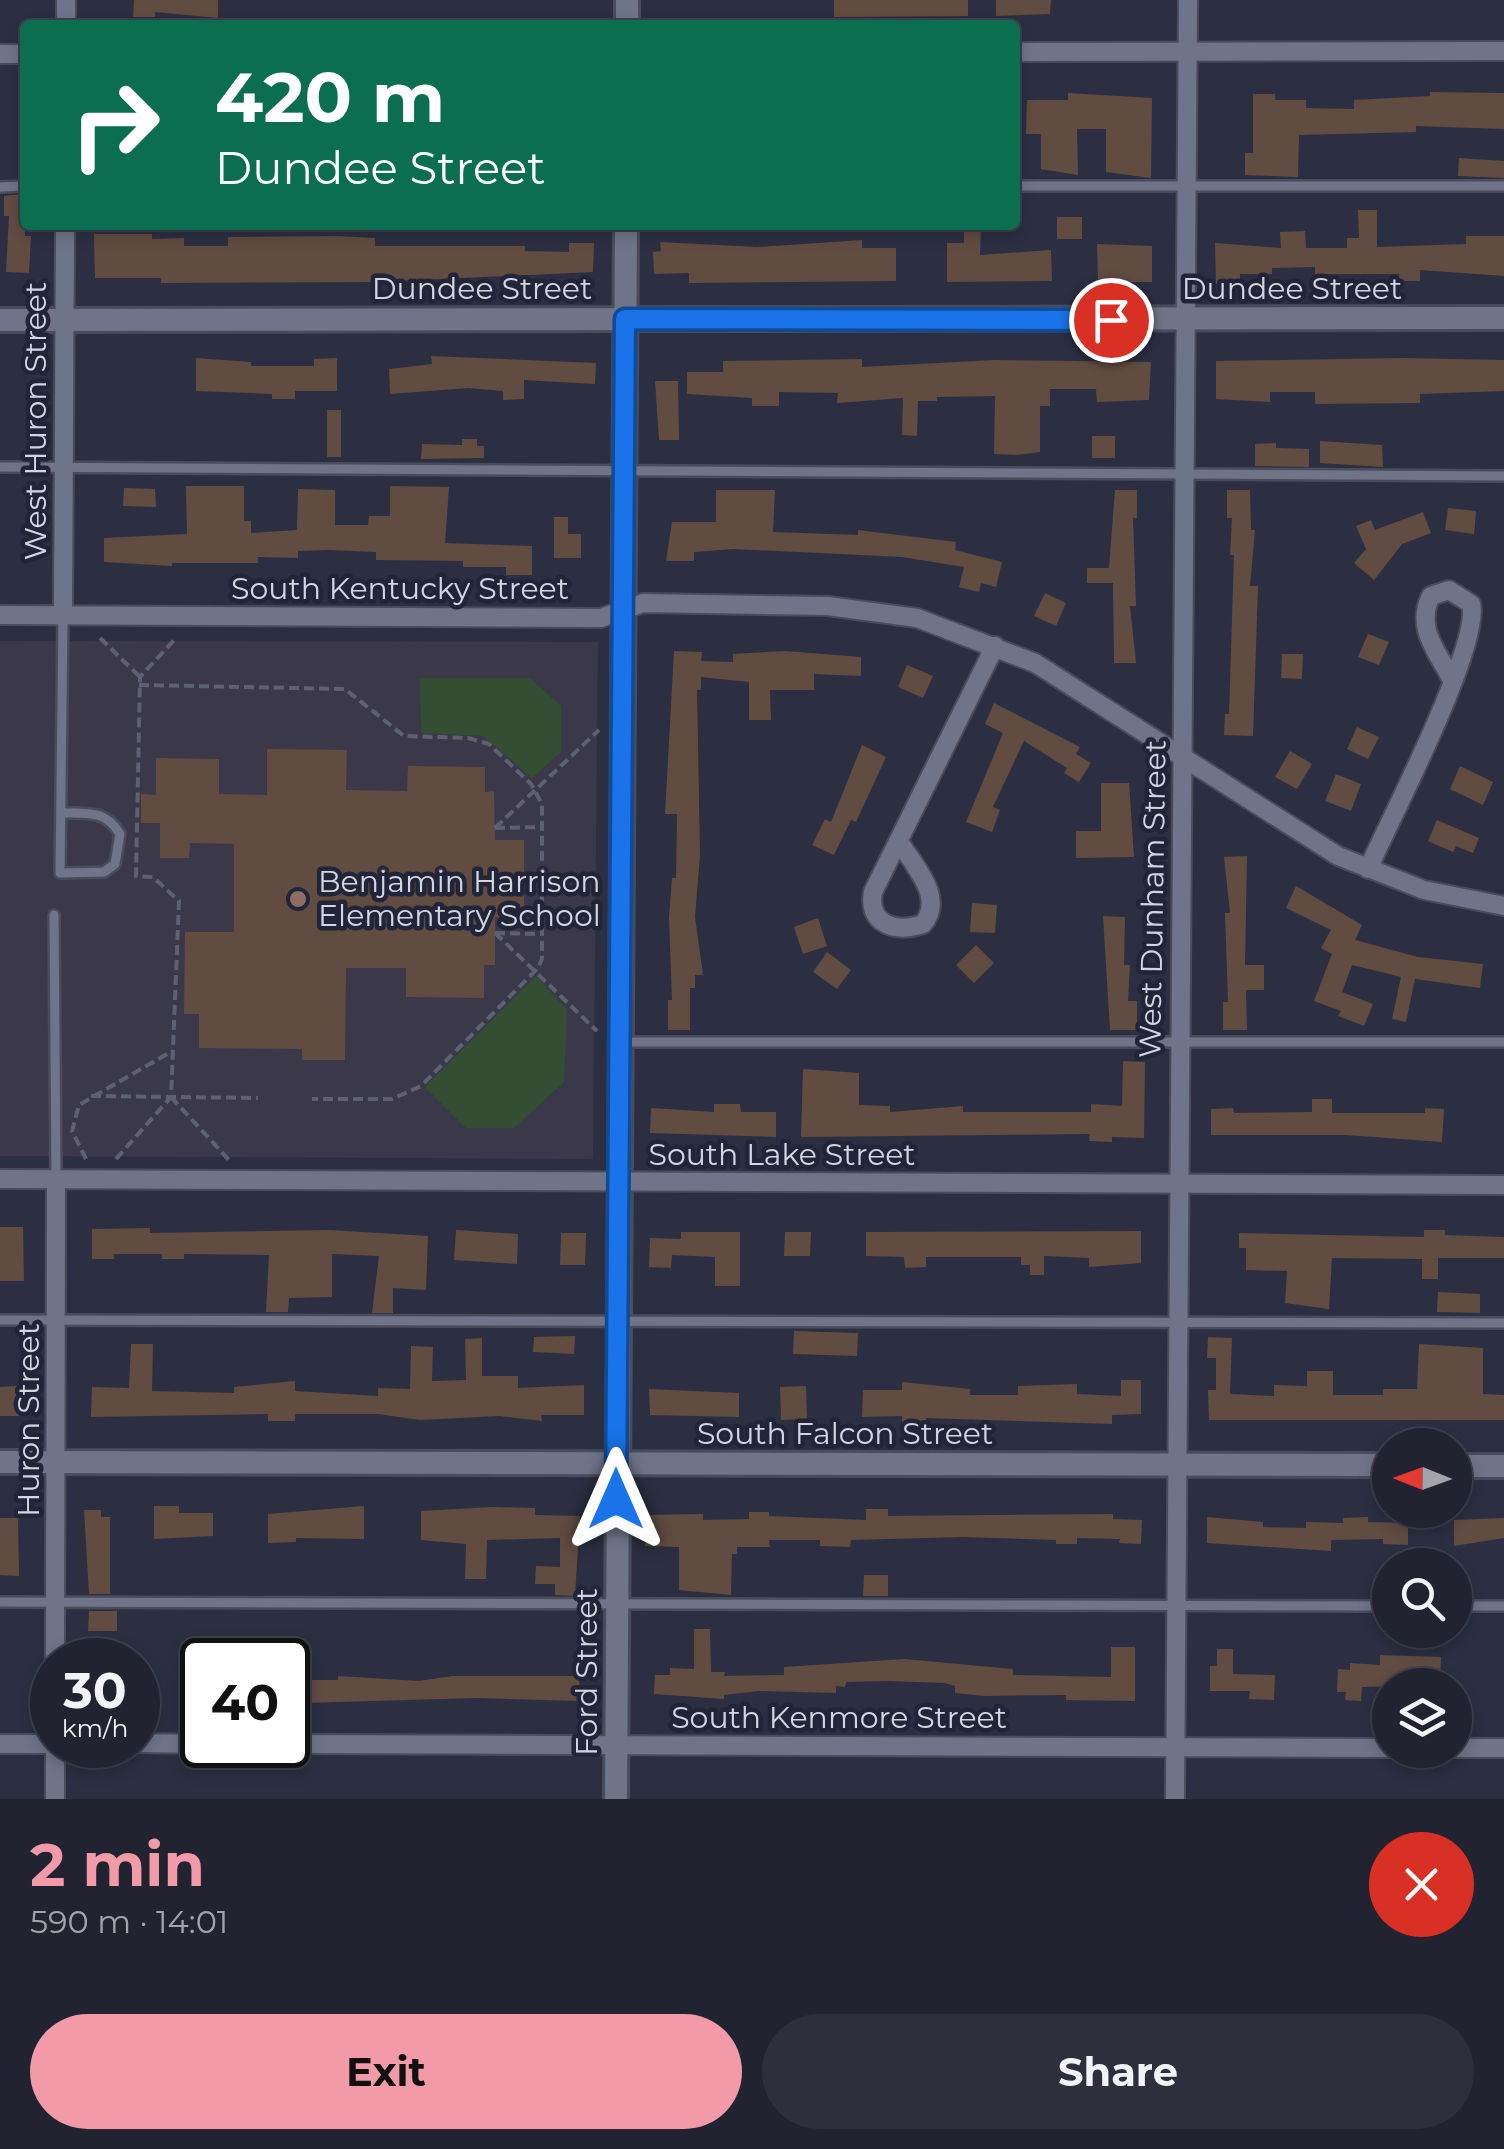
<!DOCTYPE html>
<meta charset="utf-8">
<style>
body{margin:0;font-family:Montserrat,sans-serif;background:#2d2f3d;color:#f1f3f6;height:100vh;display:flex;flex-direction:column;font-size:38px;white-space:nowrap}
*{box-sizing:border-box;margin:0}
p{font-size:32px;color:#a2a4ab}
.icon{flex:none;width:55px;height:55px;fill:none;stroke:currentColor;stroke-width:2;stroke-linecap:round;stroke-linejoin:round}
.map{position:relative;height:1799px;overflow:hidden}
.drawer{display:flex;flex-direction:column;background:#212331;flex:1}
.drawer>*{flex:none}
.banner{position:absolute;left:20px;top:20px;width:1000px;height:210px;border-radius:10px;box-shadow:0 5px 15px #0003,0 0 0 2px #3e404d;background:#0b6e4f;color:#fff;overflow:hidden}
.needle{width:65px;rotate:271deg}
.tools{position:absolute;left:1372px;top:1428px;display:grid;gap:20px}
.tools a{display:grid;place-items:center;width:100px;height:100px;border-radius:50%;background:#212331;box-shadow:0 5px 15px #0003,0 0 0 2px #3e404d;font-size:50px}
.speed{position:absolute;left:30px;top:1638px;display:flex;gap:20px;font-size:50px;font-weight:700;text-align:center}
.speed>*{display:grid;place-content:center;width:130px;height:130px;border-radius:50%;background:#212331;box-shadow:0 5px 15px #0003,0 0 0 2px #3e404d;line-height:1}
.speed small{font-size:25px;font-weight:400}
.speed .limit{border:5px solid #111;border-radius:15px;background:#fff;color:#111}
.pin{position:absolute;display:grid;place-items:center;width:85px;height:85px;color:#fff;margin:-42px;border:5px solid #fff;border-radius:50%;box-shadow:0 2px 10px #0007}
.me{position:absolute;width:110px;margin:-55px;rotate:0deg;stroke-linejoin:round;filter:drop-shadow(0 0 8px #0008)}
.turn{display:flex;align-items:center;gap:35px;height:210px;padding:0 30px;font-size:45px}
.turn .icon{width:130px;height:130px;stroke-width:2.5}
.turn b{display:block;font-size:70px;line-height:85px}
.round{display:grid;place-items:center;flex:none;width:105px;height:105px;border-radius:52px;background:#2d2f3d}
.headline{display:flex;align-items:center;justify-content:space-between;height:170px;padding:0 30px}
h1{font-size:60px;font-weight:700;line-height:75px;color:#f39aa8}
.cta{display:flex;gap:20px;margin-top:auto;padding:20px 30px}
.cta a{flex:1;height:115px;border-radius:60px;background:#f39aa8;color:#111;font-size:40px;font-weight:700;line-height:115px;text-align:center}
.cta a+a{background:#2d2f3d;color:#f1f3f6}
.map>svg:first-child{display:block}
.education{fill:#3b384a}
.green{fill:#334e33}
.building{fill:#614c42}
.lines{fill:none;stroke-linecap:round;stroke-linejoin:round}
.service-casing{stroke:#494c5b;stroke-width:14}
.minor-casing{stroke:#494c5b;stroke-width:22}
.tertiary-casing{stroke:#494c5b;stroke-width:28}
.path{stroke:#5e6171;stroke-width:4;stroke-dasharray:10 5;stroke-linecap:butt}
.service{stroke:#6f7488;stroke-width:9}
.minor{stroke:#6f7488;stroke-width:18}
.tertiary{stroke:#6f7488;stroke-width:22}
.route-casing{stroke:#114b97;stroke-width:25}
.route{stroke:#1a73e8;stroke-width:18}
.education-dot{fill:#8d6e63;stroke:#222537;stroke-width:4}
.labels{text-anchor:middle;stroke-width:9;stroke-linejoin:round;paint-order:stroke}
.street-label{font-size:30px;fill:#d3d6e1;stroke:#222537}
.poi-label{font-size:30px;fill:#d3d6e1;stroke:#222537;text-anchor:start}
</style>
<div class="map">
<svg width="1504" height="1799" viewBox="0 0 1504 1799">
<rect width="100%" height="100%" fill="#2c2f41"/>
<polygon class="education" points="0,641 598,642 593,1159 0,1156"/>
<g class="green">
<polygon points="420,678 530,678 561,706 561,752 532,778 483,736 421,733"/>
<polygon points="536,976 567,1010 564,1082 514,1128 466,1128 425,1087"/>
</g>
<g class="building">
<polygon points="134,0 218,0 218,18 155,12 155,17 133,17"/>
<polygon points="834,0 968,0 968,16 834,17"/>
<polygon points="996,0 1051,0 1050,14 996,16"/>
<polygon points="1430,92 1504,93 1504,129 1416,126 1416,132 1299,135 1298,177 1245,175 1245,153 1253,153 1253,94 1275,94 1275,100 1306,100 1306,108 1354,109 1354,100 1430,96"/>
<polygon points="1068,93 1152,98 1151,178 1106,172 1106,129 1077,129 1078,175 1041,169 1041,134 1026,134 1027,100 1068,100"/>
<polygon points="1459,158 1504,161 1504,178 1458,176"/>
<polygon points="21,194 25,196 25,236 31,236 29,273 6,272 9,216 4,216 4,196"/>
<polygon points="1358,210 1377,210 1377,247 1466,244 1466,236 1504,236 1504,276 1420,270 1420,281 1399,281 1399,274 1315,274 1315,267 1272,268 1272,274 1240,274 1240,283 1216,284 1215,243 1281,248 1280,232 1305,231 1306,248 1347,248 1347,238 1359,238"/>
<rect x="1057" y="217" width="25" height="22"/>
<polygon points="964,225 981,225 980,255 1051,250 1052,281 947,282 947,243 964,243"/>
<polygon points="94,234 152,234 152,239 184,238 184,246 228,246 228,237 337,236 375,238 375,246 525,246 525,251 569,252 569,243 594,243 593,272 375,282 161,283 161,278 95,278"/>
<polygon points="862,240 862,248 896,248 896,281 689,283 689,273 654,274 653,252 661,251 660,242 757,247"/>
<polygon points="1097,244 1152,246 1152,282 1098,282"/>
<polygon points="431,356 596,363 595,384 524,380 524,399 503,400 503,391 468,388 390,394 389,369 432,364"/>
<polygon points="196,358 251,362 251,366 314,366 314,359 337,358 337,391 295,391 295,399 272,399 272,394 196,391"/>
<polygon points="1402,358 1504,360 1504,391 1420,394 1420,403 1315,404 1315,392 1270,392 1270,402 1216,399 1216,361"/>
<polygon points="862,359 862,367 995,360 1151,362 1149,400 1097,402 1096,389 1050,389 1050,406 1040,406 1040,452 1016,455 994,454 995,396 937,397 937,401 918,401 917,436 902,435 903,398 837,403 838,393 779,392 779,406 752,406 752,398 687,394 687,372 723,372 723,361"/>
<polygon points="655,381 678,381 679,440 659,440"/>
<rect x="327" y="410" width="14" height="47"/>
<rect x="1092" y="436" width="23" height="22"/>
<polygon points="462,439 477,439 477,446 484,446 484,458 421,459 422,444 462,445"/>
<polygon points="1320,441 1382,445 1383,467 1320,463"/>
<polygon points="1276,443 1276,448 1309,449 1309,467 1255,466 1255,444"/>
<polygon points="186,486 244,486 244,521 251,521 251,533 297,530 298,489 335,490 335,525 368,525 369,516 390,516 390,486 449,487 445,543 532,546 532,575 506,575 506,567 463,567 463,561 376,560 376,552 329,550 298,551 298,558 258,557 258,563 172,563 172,566 104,562 104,538 187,534"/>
<polygon points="124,488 155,489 156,507 123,506"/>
<polygon points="716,490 775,490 773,532 858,535 858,530 956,542 955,550 1002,562 996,587 981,583 979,592 959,587 964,567 902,557 733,549 694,552 694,561 666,561 672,522 716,522"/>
<polygon points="1115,490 1137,490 1137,518 1133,518 1136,606 1130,606 1136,663 1114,663 1113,583 1087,583 1087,568 1109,568"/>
<polygon points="1227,490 1250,490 1251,530 1255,530 1250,586 1258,586 1253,736 1224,735 1225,714 1229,714 1234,555 1230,555 1232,518 1227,518"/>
<polygon points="1448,508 1476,511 1474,534 1445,530"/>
<polygon points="1423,512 1431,533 1402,544 1374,580 1354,563 1366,549 1356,526 1371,520 1375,530"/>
<polygon points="554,517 568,517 568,534 581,534 581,558 554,558"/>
<polygon points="1045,593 1066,603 1056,626 1034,616"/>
<polygon points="1368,634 1389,642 1379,665 1358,657"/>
<polygon points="674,651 702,652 701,661 733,662 733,654 785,651 861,657 861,676 814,674 814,690 770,690 771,720 749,720 749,682 701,677 701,690 697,690 700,855 695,917 703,975 695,975 695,988 690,988 690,1030 668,1030 668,1000 672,1000 669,917 672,878 676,878 677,814 665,814"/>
<polygon points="1282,654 1303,654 1302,679 1281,678"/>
<polygon points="907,665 933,676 923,698 898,687"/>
<polygon points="994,703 1080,747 1076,754 1091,763 1079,782 1064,773 1067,768 1024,741 993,807 1000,810 992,832 966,822 1003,733 985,724"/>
<polygon points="1357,727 1379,737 1368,759 1347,749"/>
<polygon points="862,745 886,757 856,822 851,820 834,855 812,845 825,819 831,822"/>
<polygon points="267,749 347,750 346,790 407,791 408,766 485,767 485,792 494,791 495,840 524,840 524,917 495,917 495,965 484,965 484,998 406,997 406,968 346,968 345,1060 302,1060 302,1049 199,1048 199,1014 184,1014 185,932 234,932 234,844 190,843 189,858 160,858 160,823 141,823 141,794 156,795 156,758 219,759 219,794 267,795"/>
<polygon points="1290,751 1312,764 1297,789 1275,777"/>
<polygon points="1460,766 1493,782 1483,805 1450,789"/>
<polygon points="1336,774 1361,784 1351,811 1325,801"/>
<polygon points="1101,783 1129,783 1134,857 1076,858 1076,831 1101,831"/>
<polygon points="1437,820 1479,838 1473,853 1456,846 1453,852 1428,841"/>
<polygon points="1247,856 1245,965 1264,965 1264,990 1246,990 1247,1030 1223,1030 1223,1002 1228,1002 1225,913 1230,913 1224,857"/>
<polygon points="1296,886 1362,925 1355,940 1418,957 1483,964 1480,988 1415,979 1406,1022 1392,1019 1401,977 1352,965 1342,992 1373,1004 1364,1026 1338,1016 1341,1011 1314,1001 1332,954 1321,948 1331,930 1286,908"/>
<polygon points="972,903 997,905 995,933 970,932"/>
<polygon points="1103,916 1125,917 1124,965 1130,965 1128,1001 1137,1001 1137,1030 1110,1030"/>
<polygon points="818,918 827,946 803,954 794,927"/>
<polygon points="976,945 994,963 974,983 956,965"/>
<polygon points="827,952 851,970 837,989 813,972"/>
<polygon points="1123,1061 1145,1062 1144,1138 1112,1137 1112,1142 1089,1141 1090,1134 801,1137 803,1069 859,1073 859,1105 890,1106 890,1112 963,1106 963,1112 1091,1112 1091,1104 1122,1106"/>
<polygon points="1312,1099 1332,1099 1332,1113 1425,1113 1425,1108 1444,1109 1442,1142 1346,1135 1211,1135 1211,1109 1233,1108 1234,1113 1312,1112"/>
<polygon points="714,1104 740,1104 741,1112 776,1112 776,1137 650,1133 651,1108 714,1112"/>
<polygon points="0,1227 23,1227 24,1281 0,1281"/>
<polygon points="150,1228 150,1233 329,1230 428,1236 426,1290 393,1288 393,1313 372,1313 379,1256 332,1254 332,1297 289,1298 288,1312 266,1312 269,1255 184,1254 184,1259 162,1259 162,1254 114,1254 114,1259 92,1259 92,1229"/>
<polygon points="456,1230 518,1234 517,1264 454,1260"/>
<polygon points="1424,1230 1445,1230 1445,1235 1504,1237 1504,1258 1438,1258 1438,1279 1422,1279 1422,1259 1332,1258 1329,1309 1285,1303 1287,1271 1246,1270 1246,1248 1239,1248 1239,1233 1424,1237"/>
<polygon points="1141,1231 1141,1263 1089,1267 1089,1258 1044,1256 1044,1275 1030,1275 1030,1265 1021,1265 1021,1257 926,1257 926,1267 905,1268 904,1257 866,1256 866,1232"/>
<polygon points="681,1232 740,1232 740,1286 715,1286 715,1257 672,1255 671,1268 649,1267 650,1238 681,1239"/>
<polygon points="785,1232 811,1232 810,1256 784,1256"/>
<polygon points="561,1233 586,1233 585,1265 560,1265"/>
<polygon points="1438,1292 1480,1294 1480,1313 1437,1312"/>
<polygon points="794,1331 858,1333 857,1356 793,1354"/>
<polygon points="575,1336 574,1354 533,1352 534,1337"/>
<polygon points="1208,1337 1232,1338 1230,1394 1274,1396 1274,1385 1307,1386 1307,1371 1333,1371 1333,1395 1383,1395 1383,1389 1417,1389 1419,1344 1483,1348 1483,1394 1504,1395 1504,1420 1209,1420 1208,1390 1216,1390 1216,1358 1207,1358"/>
<polygon points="482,1338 482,1376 518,1376 518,1388 584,1385 584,1415 541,1415 542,1421 499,1416 420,1420 378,1414 295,1414 295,1421 268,1421 268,1414 91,1417 92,1387 129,1388 131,1344 153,1344 152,1391 234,1393 234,1387 295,1381 295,1391 378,1396 378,1388 410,1389 411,1346 433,1347 432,1381 466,1380 465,1339"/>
<polygon points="1121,1380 1141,1380 1141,1414 1112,1415 1112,1424 926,1418 926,1424 902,1424 902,1416 862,1417 863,1390 902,1390 902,1382 970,1389 970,1395 1018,1395 1018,1386 1077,1384 1077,1394 1121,1396"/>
<polygon points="18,1386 19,1416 0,1416 0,1387"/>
<polygon points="806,1386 807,1419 781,1420 780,1387"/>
<polygon points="649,1389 739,1393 739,1417 650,1415"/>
<polygon points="154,1506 179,1506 179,1513 213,1513 213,1536 154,1539"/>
<polygon points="364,1506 364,1539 296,1538 296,1542 268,1543 268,1514"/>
<polygon points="492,1507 535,1508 535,1515 580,1516 575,1596 555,1595 555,1584 535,1584 536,1566 560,1567 560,1538 487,1540 486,1579 465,1579 466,1544 421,1540 421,1511"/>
<polygon points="866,1509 888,1509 888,1516 1113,1514 1113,1519 1142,1520 1141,1544 1119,1543 1120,1539 1077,1538 1077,1544 1056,1544 1056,1540 963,1537 851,1540 850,1547 820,1546 820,1540 769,1540 770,1547 737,1547 737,1554 732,1554 731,1595 679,1590 679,1547 645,1546 646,1515 703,1514 703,1520 749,1519 749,1512 769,1512 769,1516 866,1520"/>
<polygon points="84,1510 101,1510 101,1517 110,1517 110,1594 89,1594"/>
<polygon points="1207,1517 1263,1522 1263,1527 1306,1528 1306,1522 1343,1523 1343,1518 1368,1517 1368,1522 1408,1523 1408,1545 1383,1544 1383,1539 1331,1540 1331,1551 1207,1543"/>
<polygon points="0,1518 18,1518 19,1576 0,1575"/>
<polygon points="1504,1518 1504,1538 1454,1546 1454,1520"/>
<polygon points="864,1575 888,1575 888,1596 863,1596"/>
<polygon points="89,1611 117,1611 117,1631 88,1631"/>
<polygon points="694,1629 710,1629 711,1672 725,1672 724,1676 784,1675 784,1667 904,1659 1013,1669 1013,1675 1111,1677 1111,1647 1135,1647 1135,1701 1066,1700 1066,1695 984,1696 955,1693 955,1686 945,1683 888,1681 846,1682 845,1687 836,1686 836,1693 758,1691 724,1695 724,1699 654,1694 655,1675 670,1675 670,1668 694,1669"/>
<polygon points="1217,1649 1233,1649 1233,1674 1275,1675 1274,1700 1249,1699 1250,1691 1210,1691 1210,1666 1217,1666"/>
<polygon points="1380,1655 1441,1657 1440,1685 1362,1687 1361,1701 1345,1700 1346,1692 1337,1692 1338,1669 1350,1670 1350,1663 1380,1665"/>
<polygon points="338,1676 419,1681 452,1676 579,1676 580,1701 477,1698 303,1703 303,1698 288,1698 288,1680 338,1680"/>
</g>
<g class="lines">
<g class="service-casing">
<g id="service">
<polyline points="1015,186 1504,186"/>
<polyline points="0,187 25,186"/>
<polyline points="0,467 1504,476"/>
<path d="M61 813C87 813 106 810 120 834L115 864 104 872 60 873 63 617"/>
<polyline points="54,915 56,1179"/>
<polyline points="622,1042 1504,1042"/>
<polyline points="0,1320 1504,1323"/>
<polyline points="0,1602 1390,1606"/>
<polyline points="1455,1606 1504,1606"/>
</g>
</g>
<g class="minor-casing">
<g id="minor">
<polyline points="66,25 66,0"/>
<polyline points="1015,52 1504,51"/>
<polyline points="0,54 25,54"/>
<polyline points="0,615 601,618 643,603 828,606 917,618 1035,663 1338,856 1424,890 1504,906"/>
<polyline points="63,617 65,225"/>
<path d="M900 843C915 867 945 898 923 924 896 933 867 925 873 892L995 646"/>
<path d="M1368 869C1389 822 1482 643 1471 604L1449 590 1431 596C1415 628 1437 651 1452 680"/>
<polyline points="0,1179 1504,1185"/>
<polyline points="55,1660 56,1179"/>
<polyline points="138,1743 202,1744"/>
<polyline points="0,1744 52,1744"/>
<polyline points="288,1744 1390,1748"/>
<polyline points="1455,1748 1504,1748"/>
<polyline points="55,1799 55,1745"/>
<polyline points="1175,1799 1188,0"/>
</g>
</g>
<g class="tertiary-casing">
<g id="tertiary">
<polyline points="627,25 627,0"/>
<polyline points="0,320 1504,318"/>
<polyline points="0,1462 1390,1465"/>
<polyline points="1455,1466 1504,1466"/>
<polyline points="616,1799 626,225"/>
</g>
</g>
<g class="path">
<polyline points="100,638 140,677"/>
<polyline points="139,685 345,689 404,736 468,738 489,744 531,784 542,804 542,959 538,968 421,1086 392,1099 312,1099"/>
<polyline points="495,828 599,730"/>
<polyline points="495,828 543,827"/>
<polyline points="495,933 597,1031"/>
<polyline points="495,933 541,934"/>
<polyline points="91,1096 258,1098"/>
<polyline points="171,1097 229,1160"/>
<polyline points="86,1159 72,1131 79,1105 172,1051"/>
<polyline points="116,1159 171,1097 179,901 153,877 136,876 140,677 176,638"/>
</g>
<use href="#service" class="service"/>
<use href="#minor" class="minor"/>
<use href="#tertiary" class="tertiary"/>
</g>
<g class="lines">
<g class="route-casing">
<polyline id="route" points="616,1499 625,319 1111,320"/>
</g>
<use href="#route" class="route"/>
</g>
<circle class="education-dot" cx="298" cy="899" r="10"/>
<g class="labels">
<g class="street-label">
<text x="482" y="299">Dundee Street</text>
<text x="1292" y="299">Dundee Street</text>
<text transform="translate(36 421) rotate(-90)" y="10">West Huron Street</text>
<text x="400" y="599">South Kentucky Street</text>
<text transform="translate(1153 899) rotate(-89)" y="10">West Dunham Street</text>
<text x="782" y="1165">South Lake Street</text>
<text transform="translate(29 1420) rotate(-90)" y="10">Huron Street</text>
<text x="845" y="1444">South Falcon Street</text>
<text transform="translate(587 1672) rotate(-90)" y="10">Ford Street</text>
<text x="839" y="1728">South Kenmore Street</text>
</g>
<g class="poi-label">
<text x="318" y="892">Benjamin Harrison<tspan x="318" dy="34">Elementary School</tspan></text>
</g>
</g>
</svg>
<div class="tools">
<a><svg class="needle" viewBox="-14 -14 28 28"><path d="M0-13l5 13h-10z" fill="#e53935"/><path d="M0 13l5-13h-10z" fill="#a2a4ab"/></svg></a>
<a><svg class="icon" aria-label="search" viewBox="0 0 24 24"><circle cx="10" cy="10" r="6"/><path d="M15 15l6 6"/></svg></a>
<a><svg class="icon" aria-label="layers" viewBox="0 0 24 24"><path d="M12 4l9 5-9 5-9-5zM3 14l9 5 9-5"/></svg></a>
</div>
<div class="speed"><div>30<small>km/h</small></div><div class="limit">40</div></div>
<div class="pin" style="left:1111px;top:320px;background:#d93025"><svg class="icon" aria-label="arrive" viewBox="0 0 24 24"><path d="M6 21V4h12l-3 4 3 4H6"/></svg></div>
<svg class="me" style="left:616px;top:1499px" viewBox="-20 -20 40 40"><path d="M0-17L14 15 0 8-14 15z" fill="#1a73e8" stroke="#fff" stroke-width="4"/></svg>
<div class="banner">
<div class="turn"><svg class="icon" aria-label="right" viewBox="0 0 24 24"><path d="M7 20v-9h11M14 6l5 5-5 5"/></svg><div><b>420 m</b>Dundee Street</div></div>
</div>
</div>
<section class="drawer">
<div class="headline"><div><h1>2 min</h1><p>590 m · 14:01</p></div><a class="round" style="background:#d93025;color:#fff"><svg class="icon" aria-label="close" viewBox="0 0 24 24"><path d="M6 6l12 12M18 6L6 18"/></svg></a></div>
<div class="cta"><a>Exit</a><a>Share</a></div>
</section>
